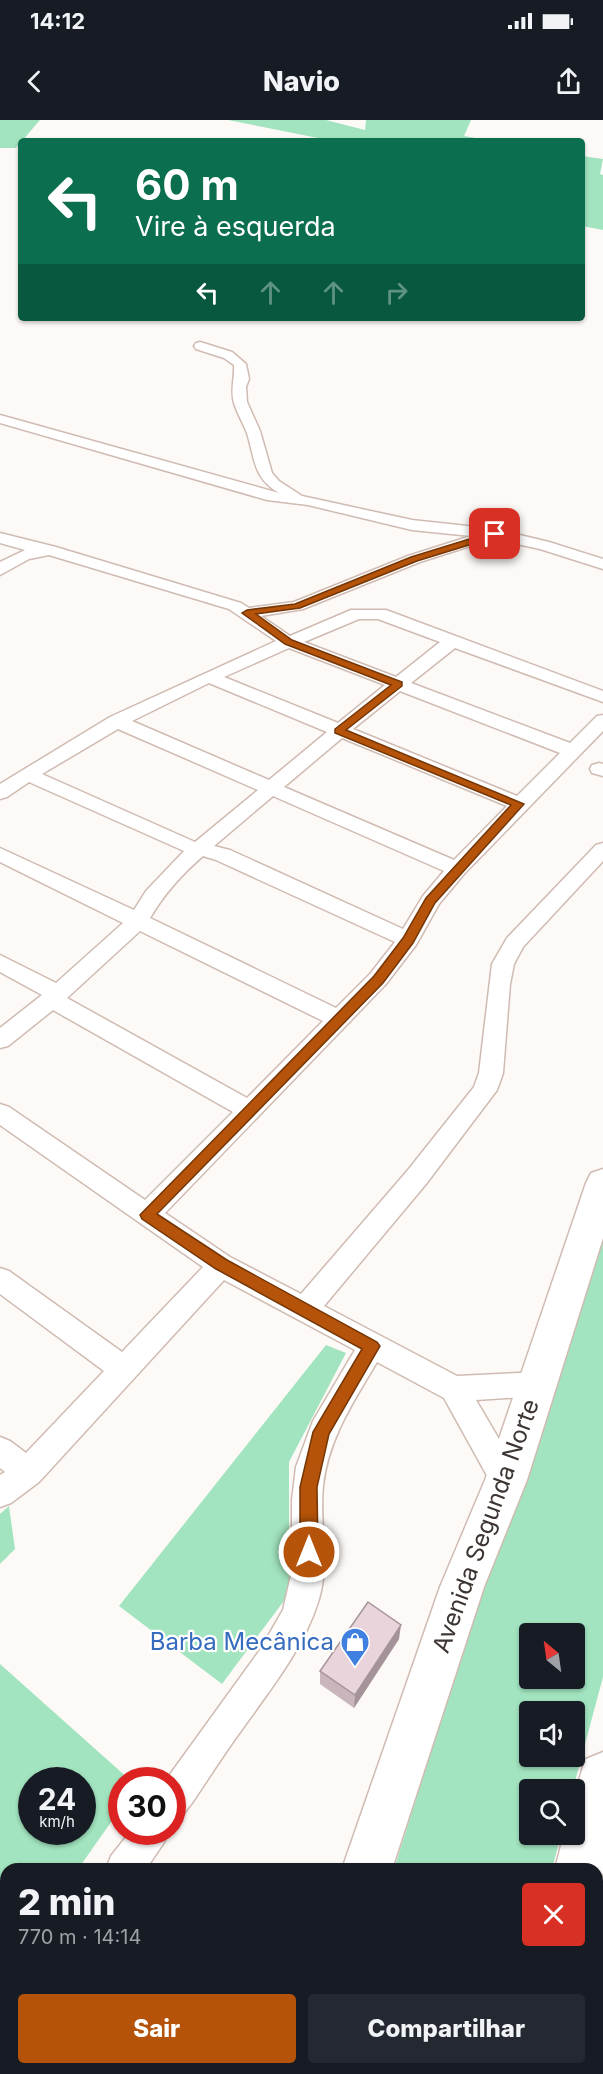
<!DOCTYPE html>
<html lang="pt">
<meta charset="utf-8">
<style>
body{margin:0;font-family:Inter,sans-serif;background:#242831;color:#f1f3f6;height:100vh;display:flex;flex-direction:column;font-size:22px;white-space:nowrap}
*{box-sizing:border-box;margin:0}
p{font-size:20px;color:#9ea1a6}
.icon{flex:none;width:33px;height:33px;fill:none;stroke:currentColor;stroke-width:2;stroke-linecap:round;stroke-linejoin:round}
.map{position:relative;flex:1;overflow:hidden}
.panel{position:absolute;left:0px;top:1743px;width:603px;height:212px;display:flex;flex-direction:column;background:#171b24;border-radius:18px 18px 0 0;box-shadow:0 2px 4px #0004}
.panel>*{flex:none}
.guide{position:absolute;left:18px;top:18px;width:567px;height:183px;border-radius:6px;box-shadow:0 2px 4px #0004;background:#0b6e4f;color:#fff;overflow:hidden}
.needle{width:39px;rotate:331deg}
.fabs{position:absolute;left:519px;top:1503px;display:grid;gap:12px}
.fabs a{display:grid;place-items:center;width:66px;height:66px;border-radius:6px;background:#171b24;box-shadow:0 2px 4px #0004;font-size:30px}
.speed{position:absolute;left:18px;top:1647px;display:flex;gap:12px;font-size:30px;font-weight:700;text-align:center}
.speed>*{display:grid;place-content:center;width:78px;height:78px;border-radius:50%;background:#171b24;box-shadow:0 2px 4px #0004;line-height:1}
.speed small{font-size:15px;font-weight:400}
.speed .limit{border:9px solid #d22;background:#fff;color:#111}
.pin{position:absolute;display:grid;place-items:center;width:51px;height:51px;color:#fff;margin:-26px;border-radius:12px;box-shadow:0 3px 9px #0006}
.me{position:absolute;width:66px;margin:-33px;rotate:0deg;stroke-linejoin:round;filter:drop-shadow(0 0 4px #0008)}
.turn{display:flex;align-items:center;gap:21px;height:126px;padding:0 18px;font-size:27px}
.turn .icon{width:78px;height:78px;stroke-width:2.5}
.turn b{display:block;font-size:42px;line-height:51px}
.lanes{display:flex;align-items:center;height:57px;padding:0 18px;background:#0003;justify-content:center;gap:30px;direction:ltr}
.lanes .off{opacity:.35}
.round{display:grid;place-items:center;flex:none;width:63px;height:63px;border-radius:6px;background:#242831}
.head{display:flex;align-items:center;justify-content:space-between;height:102px;padding:0 18px}
h1{font-size:36px;font-weight:800;line-height:45px}
.button{display:flex;gap:12px;margin-top:auto;padding:12px 18px}
.button a{flex:1;height:69px;border-radius:6px;background:#b45309;color:#fff;font-size:24px;font-weight:800;line-height:69px;text-align:center}
.button a+a{background:#242831;color:#f1f3f6}
.status{display:flex;justify-content:space-between;align-items:center;height:42px;padding:0 30px;background:#171b24;direction:ltr}
.status svg{height:16px;fill:currentColor}
header{display:flex;justify-content:space-between;align-items:center;height:78px;padding:0 18px;background:#171b24;font-size:27px;font-weight:800}
.map>svg:first-child{display:block}
.green{fill:#a2e4bf;fill-rule:evenodd}
.lines{fill:none;stroke-linecap:round;stroke-linejoin:round}
.minor-casing{stroke:#cfbbb2;stroke-width:3}
.secondary-casing{stroke:#cfbbb2;stroke-width:3}
.minor{fill:#fff;fill-rule:evenodd}
.secondary{fill:#fff;fill-rule:evenodd}
.wall{fill:#c9b6bc}
.shaded-wall{fill:#a49499}
.building{fill:#ead4db;stroke:#a49499;stroke-width:1.5}
.route{fill:#b45309;stroke:#753606;stroke-width:1.5}
.labels{text-anchor:middle;stroke-width:4.5;stroke-linejoin:round;paint-order:stroke}
.near-street-label{font-size:24px;fill:#3d3531;stroke:#fff}
.near-shop-label{font-size:24px;fill:#366cbe;stroke:#fff;text-anchor:end}
</style>
<div class="status"><b>14:12</b><svg viewBox="0 0 49 12"><path d="M0 12V9h3v3zM5 12V6h3v6zM10 12V3h3v9zM15 12V0h3v12zM26 1h20v11H26zM47 4h2v5h-2z"/></svg></div>
<header><svg class="icon" aria-label="back" viewBox="0 0 24 24"><path d="M15 5l-7 7 7 7"/></svg>Navio<svg class="icon" aria-label="share" viewBox="0 0 24 24"><path d="M12 15V3M7 8l5-5 5 5M5 13v7h14v-7"/></svg></header>
<div class="map">
<svg width="603" height="1954" viewBox="0 0 603 1954">
<rect width="100%" height="100%" fill="#fdf9f7"/>
<g class="green">
<polygon points="0,0 40,0 16,28 0,28"/>
<polygon points="228,0 326,0 365,10 366,0 471,0 464,16 493,21 321,21 323,19"/>
<polygon points="582,36 603,39 600,54 603,55 603,110 582,106"/>
<path d="M603 1086V1557L573 1669 530 1670V1714L561 1715 552 1749H394ZM530 1514H574V1558H530ZM530 1592H574V1636H530Z"/>
<polygon points="326,1225 346,1233 289,1342 289,1474 222,1564 119,1486"/>
<polygon points="9,1386 15,1429 0,1444 0,1394"/>
<path d="M0 1544 130 1660H122L121 1688 78 1749H6V1851L0 1860ZM32 1660H82V1712H32Z"/>
<polygon points="26,1948 267,1948 267,1949 265,1954 22,1954"/>
<polygon points="331,1948 500,1948 500,1949 498,1954 329,1954"/>
</g>
<g class="lines">
<g class="minor-casing">
<g id="minor">
<path d="M200 222 232 232 246 244 249 259 246 267 247 282 260 311 272 353 279 361 302 376 412 400 495 409 549 422 603 439V449L540 429 489 418 486 421 420 442 303 489 261 496 290 516 351 490H386L603 571V582L455 528 411 563 570 623 597 596 603 595V611L464 754 439 784 416 825 386 864 165 1093 230 1137 301 1174 408 1050 474 967 479 953 492 844 507 818 596 725 603 723V741L523 827 514 844 510 864 503 953 497 970 426 1064 324 1186 457 1256 538 1252 548 1255 552 1264 548 1273 538 1276 476 1280 517 1350 521 1360 517 1370 506 1374 495 1370 444 1278 377 1242C354 1281 328 1319 323 1366 319 1404 330 1442 319 1479 304 1528 272 1567 243 1608 225 1632 209 1658 192 1683L184 1693 172 1698V1660H166L260 1530 283 1490 292 1451V1380L296 1347 313 1301 355 1230 224 1160 39 1362 11 1383 0 1387V1355L5 1352 0 1348V1317L10 1321 26 1333 104 1251 0 1174V1148L9 1151 122 1232 203 1147 0 1005V984L9 987 145 1080 233 992 53 890 8 926 0 928V908L42 875 0 852V835L56 863 123 803 0 742V728L134 790 146 771 184 731 29 662 7 677 0 679V664L110 597 276 521 229 489 49 435 29 439 0 455V442L25 430 0 423V413L56 427 241 483 249 488 294 482 408 436 471 416 412 410 308 385 267 380 0 303V295L279 373C253 358 255 339 247 313 243 303 237 293 234 283 230 270 235 258 234 245L224 238 196 229 194 226 196 223ZM359 499H378L440 522 396 557 304 522ZM289 528 385 565 338 603 224 557ZM209 563 327 612 269 660 132 601ZM400 571 560 633 517 676 353 609ZM118 609 258 670 195 722 42 654ZM342 618 507 686 454 740 284 667ZM273 676 444 751 423 776 403 809 230 730 214 726ZM203 736 216 740 395 822 370 854 336 888 150 798C164 774 182 754 203 736ZM140 811 323 901 247 978 67 878Z"/>
<polygon points="599,643 603,644 603,656 592,653 590,649 592,645"/>
<polygon points="130,1712 169,1712 163,1724 146,1749 106,1749 111,1736"/>
<polygon points="6,1895 6,1940 0,1942 0,1897"/>
</g>
</g>
<g class="secondary-casing">
<g id="secondary">
<polygon points="603,1049 603,1118 527,1360 484,1467 392,1749 342,1749 440,1467 485,1360 586,1063 591,1053"/>
<path d="M603 1632V1753L597 1767V1749H555L564 1714H574C574 1685 575 1667 586 1639Z"/>
<polygon points="272,1948 326,1948 324,1954 270,1954"/>
<polygon points="503,1948 557,1948 556,1954 502,1954"/>
</g>
</g>
<use href="#minor" class="minor"/>
<use href="#secondary" class="secondary"/>
</g>
<polygon class="wall" points="399,1519 354,1588 320,1564 320,1551"/>
<polygon class="shaded-wall" points="401,1505 399,1519 354,1588 355,1575"/>
<polygon class="building" points="368,1482 401,1505 355,1575 320,1551"/>
<polygon class="route" points="495,411 500,414 498,416 417,441 300,488 256,494 292,520 402,562 402,566 346,610 524,684 435,783 413,823 383,863 157,1094 227,1140 377,1222 380,1226 329,1314 317,1367 318,1432 315,1438 309,1441 302,1438 300,1432 300,1367 313,1312 362,1229 216,1149 142,1099 140,1095 374,856 403,818 426,778 511,685 335,613 335,609 391,565 285,524 242,493 247,490 295,484 411,437"/>
<defs>
<g id="shop-pin" transform="scale(1.5)"><path d="M0 17L-7.5 6A9.5 9.5 0 1 1 7.5 6Z" fill="#3f7fe0" stroke="#fff"/><path d="M-5-2.5h2.3a2.7 3.5 0 0 1 5.4 0H5L5.5 6h-11ZM-1.5-2.5h3a1.5 2.3 0 0 0-3 0Z" fill="#fff"/></g>
</defs>
<g fill-rule="evenodd">
<use href="#shop-pin" x="355" y="1522"/>
</g>
<g class="labels">
<g class="near-street-label">
<text transform="translate(486 1406) rotate(-70)" y="8">Avenida Segunda Norte</text>
</g>
<g class="near-shop-label">
<text x="334" y="1530">Barba Mecânica</text>
</g>
</g>
</svg>
<div class="fabs">
<a><svg class="needle" viewBox="-14 -14 28 28"><path d="M0-13l5 13h-10z" fill="#e53935"/><path d="M0 13l5-13h-10z" fill="#9ea1a6"/></svg></a>
<a><svg class="icon" aria-label="sound" viewBox="0 0 24 24"><path d="M4 9h4l5-4v14l-5-4H4zM17 9q2 3 0 6"/></svg></a>
<a><svg class="icon" aria-label="search" viewBox="0 0 24 24"><circle cx="10" cy="10" r="6"/><path d="M15 15l6 6"/></svg></a>
</div>
<div class="speed"><div>24<small>km/h</small></div><div class="limit">30</div></div>
<div class="pin" style="left:495px;top:414px;background:#d93025"><svg class="icon" aria-label="arrive" viewBox="0 0 24 24"><path d="M6 21V4h12l-3 4 3 4H6"/></svg></div>
<svg class="me" style="left:309px;top:1432px" viewBox="-20 -20 40 40"><circle r="17" fill="#b45309" stroke="#fff" stroke-width="3"/><path d="M0-11L8 9 0 5-8 9z" fill="#fff"/></svg>
<div class="guide">
<div class="turn"><svg class="icon" aria-label="left" viewBox="0 0 24 24"><path d="M17 20v-9H6M10 6l-5 5 5 5"/></svg><div><b>60 m</b>Vire à esquerda</div></div>
<div class="lanes"><svg class="icon" aria-label="left" viewBox="0 0 24 24"><path d="M17 20v-9H6M10 6l-5 5 5 5"/></svg><svg class="icon off" aria-label="ahead" viewBox="0 0 24 24"><path d="M12 20V5M6 11l6-6 6 6"/></svg><svg class="icon off" aria-label="ahead" viewBox="0 0 24 24"><path d="M12 20V5M6 11l6-6 6 6"/></svg><svg class="icon off" aria-label="right" viewBox="0 0 24 24"><path d="M7 20v-9h11M14 6l5 5-5 5"/></svg></div>
</div>
<section class="panel">
<div class="head"><div><h1>2 min</h1><p>770 m · 14:14</p></div><a class="round" style="background:#d93025;color:#fff"><svg class="icon" aria-label="close" viewBox="0 0 24 24"><path d="M6 6l12 12M18 6L6 18"/></svg></a></div>
<div class="button"><a>Sair</a><a>Compartilhar</a></div>
</section>
</div>
